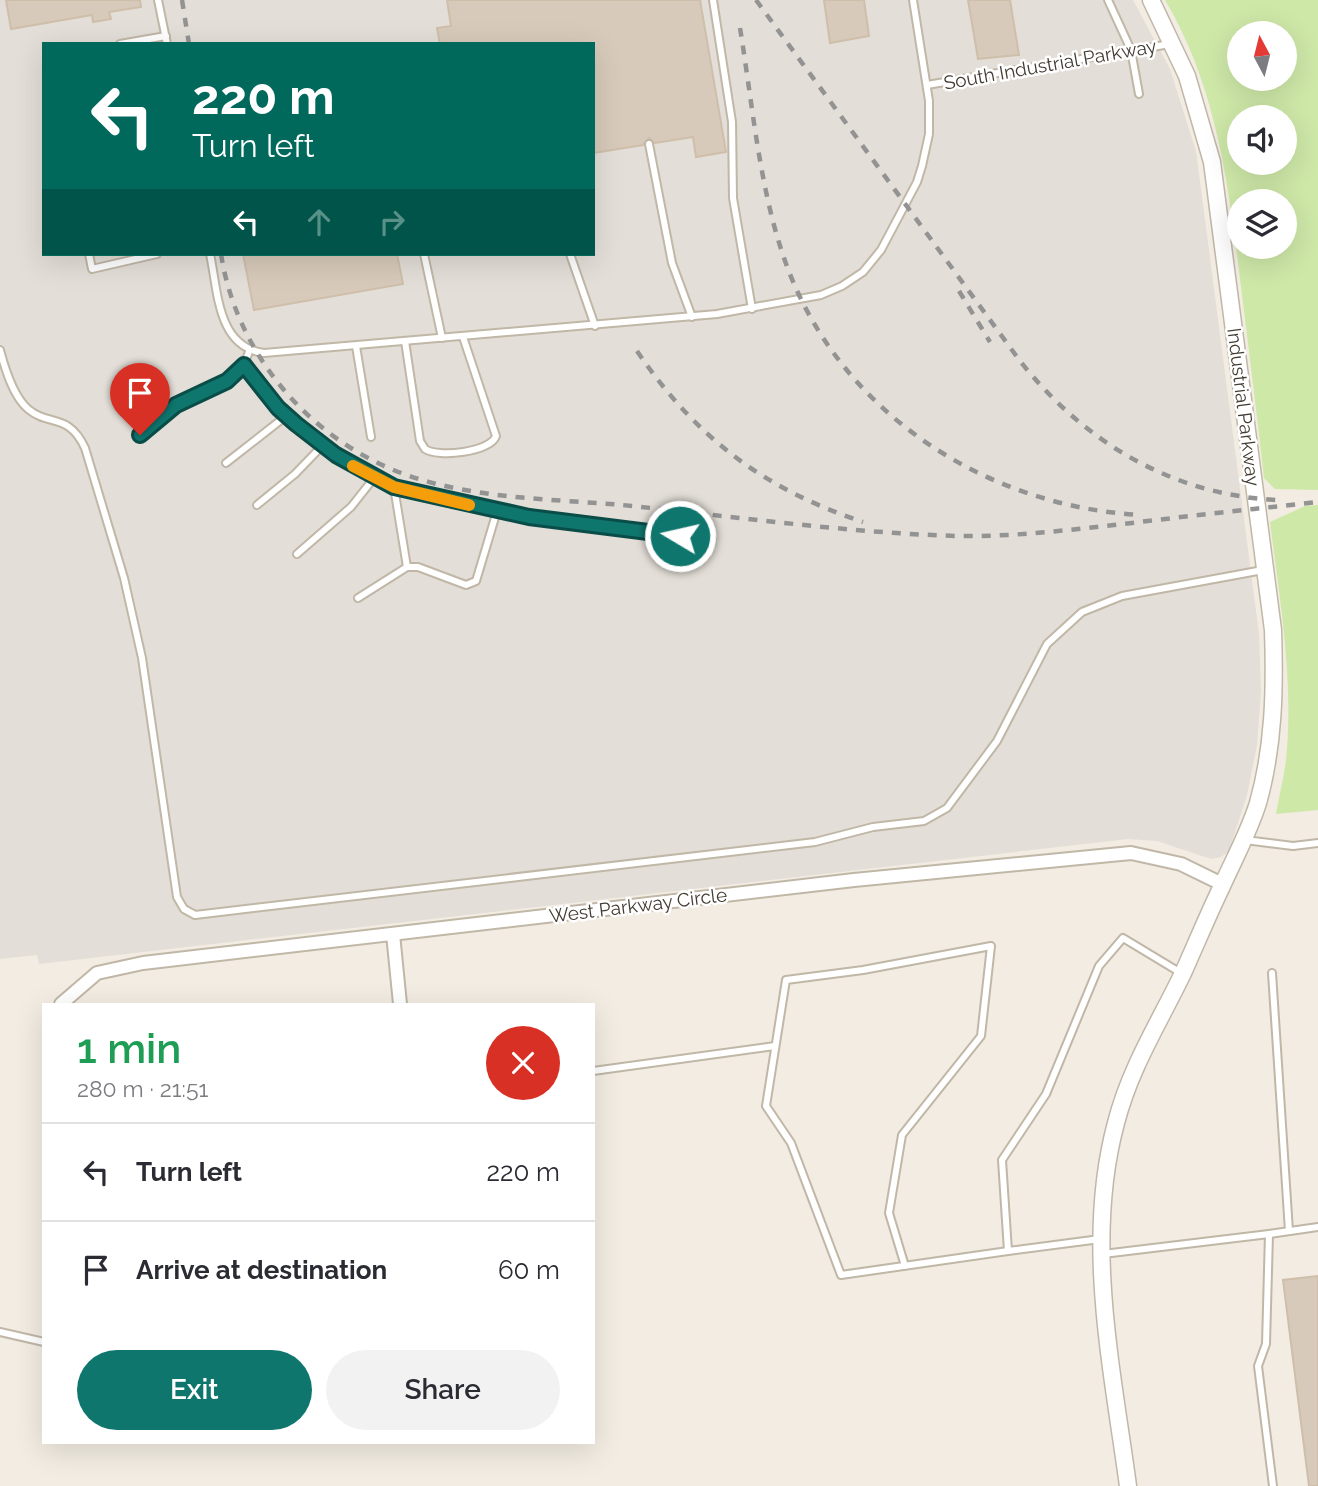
<!DOCTYPE html>
<meta charset="utf-8">
<style>
body{margin:0;font-family:Raleway,sans-serif;background:#f2f2f3;color:#2b2b33;height:100vh;display:flex;flex-direction:column;font-size:26px;white-space:nowrap}
*{box-sizing:border-box;margin:0}
p{font-size:23px;color:#7c7c81}
.icon{flex:none;width:38px;height:38px;fill:none;stroke:currentColor;stroke-width:2;stroke-linecap:round;stroke-linejoin:round}
.map{position:relative;flex:1;overflow:hidden}
.details{position:absolute;left:42px;top:1003px;width:553px;height:441px;display:flex;flex-direction:column;background:#fff;border-radius:0px;box-shadow:0 7px 28px #0002}
.details>*{flex:none}
.guide{position:absolute;left:42px;top:42px;width:553px;height:214px;border-radius:0px;box-shadow:0 7px 28px #0002;background:#00695c;color:#fff;overflow:hidden}
.needle{width:46px;rotate:353deg}
.tools{position:absolute;left:1227px;top:21px;display:grid;gap:14px}
.tools a{display:grid;place-items:center;width:70px;height:70px;border-radius:50%;background:#fff;box-shadow:0 7px 28px #0002;font-size:35px}
.pin{position:absolute;display:grid;place-items:center;width:60px;height:60px;color:#fff;margin:-72px -30px;border-radius:50% 50% 50% 0;rotate:-45deg;box-shadow:0 0 7px #0007}
.pin .icon{rotate:45deg}
.me{position:absolute;width:77px;margin:-38px;rotate:279deg;stroke-linejoin:round;filter:drop-shadow(0 0 5px #0008)}
.turn{display:flex;align-items:center;gap:24px;height:147px;padding:0 35px;font-size:32px}
.turn .icon{width:91px;height:91px;stroke-width:2.5}
.turn b{display:block;font-size:49px;line-height:60px}
.lanes{display:flex;align-items:center;height:66px;padding:0 35px;background:#0003;justify-content:center;gap:35px;direction:ltr}
.lanes .off{opacity:.35}
.round{display:grid;place-items:center;flex:none;width:74px;height:74px;border-radius:37px;background:#f2f2f3}
.headline{display:flex;align-items:center;justify-content:space-between;height:119px;padding:0 35px}
h1{font-size:42px;font-weight:600;line-height:52px;color:#1e9e55}
.cta{display:flex;gap:14px;margin-top:auto;padding:14px 35px}
.cta a{flex:1;height:80px;border-radius:42px;background:#0f766e;color:#fff;font-size:28px;font-weight:600;line-height:80px;text-align:center}
.cta a+a{background:#f2f2f3;color:#2b2b33}
ul{padding:0;list-style:none}
li{display:flex;align-items:center;gap:21px;height:98px;padding:0 35px;border-top:2px solid #e1e1e2}
li div{flex:1}
li b{display:block;font-size:26px}
li em{font-style:normal}
.map>svg:first-child{display:block}
.industrial{fill:#e3ded7;fill-rule:evenodd}
.green{fill:#cee8a8;fill-rule:evenodd}
.building{fill:#d7caba;stroke:#cfbfaa;stroke-width:2}
.lines{fill:none;stroke-linecap:round;stroke-linejoin:round}
.service-casing{stroke:#c0b7a7;stroke-width:10}
.minor-casing{stroke:#c0b7a7;stroke-width:16}
.tertiary-casing{stroke:#c0b7a7;stroke-width:19}
.service{stroke:#fff;stroke-width:6}
.minor{stroke:#fff;stroke-width:12}
.tertiary{stroke:#fff;stroke-width:16}
.rail{stroke:#939393;stroke-width:4.5;stroke-dasharray:9 9;stroke-linecap:butt}
.route-casing{stroke:#0a4d48;stroke-width:18}
.route{stroke:#0f766e;stroke-width:12}
.slow{stroke:#f59e0b;stroke-width:12}
.labels{text-anchor:middle;stroke-width:5;stroke-linejoin:round;paint-order:stroke}
.street-label{font-size:19px;fill:#433c32;stroke:#fff}
</style>
<div class="map">
<svg width="1318" height="1486" viewBox="0 0 1318 1486">
<rect width="100%" height="100%" fill="#f2ece2"/>
<path class="industrial" d="M0 0H1133L1170 69 1196 151 1259 634 1261 692 1257 745 1247 795 1229 851 1221 857 1211 859 1157 841 1128 839 39 964 37 955 0 959ZM44 44H593V254H44Z"/>
<g class="green">
<path d="M1165 0H1318V490L1275 489 1264 478C1257 415 1249 351 1241 287 1229 188 1217 87 1165 0ZM1239 33H1284V79H1239ZM1239 117H1284V163H1239ZM1239 201H1284V247H1239Z"/>
<path d="M1318 505V810L1276 814C1279 796 1284 778 1286 760 1294 681 1280 601 1270 522L1305 506Z"/>
</g>
<g class="building">
<polygon points="6,0 140,0 141,7 109,12 111,19 93,22 92,15 11,29"/>
<polygon points="447,0 700,0 726,152 696,157 693,137 655,143 649,138 643,145 593,153 593,44 440,44 437,28 451,26"/>
<polygon points="824,0 864,0 869,36 830,43"/>
<polygon points="968,0 1010,0 1019,55 978,59"/>
<polygon points="243,254 397,254 403,284 254,310"/>
<polygon points="1318,1276 1318,1486 1309,1486 1283,1280"/>
</g>
<g class="lines">
<g class="service-casing">
<g id="service">
<polyline points="158,0 167,44"/>
<polyline points="713,0 732,122 733,198 752,309"/>
<polyline points="1108,0 1131,50 1139,94"/>
<polyline points="120,44 166,36"/>
<polyline points="927,85 1170,44"/>
<polyline points="649,144 672,263 692,317"/>
<polyline points="89,254 92,269 157,254"/>
<path d="M210 254C218 291 217 347 264 353L717 314 821 295 842 286 863 272 881 250 917 182 922 166 929 134V101L913 0"/>
<polyline points="424,254 442,338"/>
<polyline points="570,254 595,326"/>
<path d="M405 341 420 441 425 449C438 458 491 452 496 436L463 337"/>
<polyline points="356,346 371,437"/>
<path d="M0 350C5 369 13 396 28 409 49 427 68 412 85 448L124 578 142 658 177 897 184 909 195 915 815 842 873 827 924 821 947 808 997 741 1047 644 1082 612 1122 596 1263 570"/>
<path d="M244 365C281 413 325 456 381 482 405 493 432 497 458 503 532 519 605 524 680 536"/>
<path d="M140 435C154 423 167 410 183 400 209 385 240 383 250 349"/>
<polyline points="226,463 286,416"/>
<polyline points="394,487 407,567"/>
<polyline points="257,505 295,474 323,445"/>
<polyline points="297,554 351,507 374,478"/>
<polyline points="358,598 407,567 418,567 466,585 476,581 497,511"/>
<polyline points="1245,840 1293,846 1318,843"/>
<polyline points="1272,973 1289,1231"/>
<polyline points="593,1071 775,1046"/>
<polyline points="1100,1239 1008,1251 1002,1160 1046,1094 1099,966 1123,938 1181,973"/>
<polyline points="1103,1254 1269,1234"/>
<polyline points="905,1266 889,1213 902,1135 981,1036 991,946 863,970 786,980 766,1106 791,1143 841,1275 1008,1251"/>
<polyline points="0,1332 44,1342"/>
<polyline points="1273,1486 1258,1366 1266,1344 1269,1234 1318,1227"/>
</g>
</g>
<g class="minor-casing">
<g id="minor">
<polyline points="393,934 400,1004"/>
<polyline points="61,1004 97,973 143,963 854,880 1131,853 1181,864 1222,884"/>
</g>
</g>
<g class="tertiary-casing">
<path id="tertiary" d="M1128 1486C1112 1367 1084 1241 1116 1123 1130 1068 1159 1023 1183 973 1196 944 1208 915 1222 886 1234 859 1249 832 1258 803 1274 746 1275 689 1273 630L1212 162 1187 76 1151 0"/>
</g>
<use href="#service" class="service"/>
<use href="#minor" class="minor"/>
<use href="#tertiary" class="tertiary"/>
<g class="rail">
<polyline points="182,0 189,44"/>
<path d="M756 0 1020 361C1084 442 1172 495 1277 500"/>
<path d="M740 28C752 101 759 183 782 252 832 407 981 506 1140 515"/>
<path d="M221 254C235 344 295 422 376 462 450 499 541 498 622 505 733 516 846 533 958 536 1013 537 1068 530 1123 524 1188 516 1253 509 1318 502"/>
<polyline points="959,291 990,342"/>
<path d="M637 351C696 438 764 489 863 522"/>
</g>
</g>
<g class="lines">
<g class="route-casing">
<polyline id="route" points="140,435 176,405 227,381 244,365 278,408 296,424 336,455 394,487 529,517 680,536"/>
</g>
<use href="#route" class="route"/>
<polyline class="slow" points="353,466 394,487 469,505"/>
</g>
<g class="labels">
<g class="street-label">
<text transform="translate(1050 64) rotate(-10)" y="7">South Industrial Parkway</text>
<text transform="translate(1244 407) rotate(83)" y="7">Industrial Parkway</text>
<text transform="translate(638 905) rotate(-7)" y="7">West Parkway Circle</text>
</g>
</g>
</svg>
<div class="tools">
<a><svg class="needle" viewBox="-14 -14 28 28"><path d="M0-13l5 13h-10z" fill="#e53935"/><path d="M0 13l5-13h-10z" fill="#7c7c81"/></svg></a>
<a><svg class="icon" aria-label="sound" viewBox="0 0 24 24"><path d="M4 9h4l5-4v14l-5-4H4zM17 9q2 3 0 6"/></svg></a>
<a><svg class="icon" aria-label="layers" viewBox="0 0 24 24"><path d="M12 4l9 5-9 5-9-5zM3 14l9 5 9-5"/></svg></a>
</div>
<div class="pin" style="left:140px;top:435px;background:#d93025"><svg class="icon" aria-label="arrive" viewBox="0 0 24 24"><path d="M6 21V4h12l-3 4 3 4H6"/></svg></div>
<svg class="me" style="left:680px;top:536px" viewBox="-20 -20 40 40"><circle r="17" fill="#0f766e" stroke="#fff" stroke-width="3"/><path d="M0-11L8 9 0 5-8 9z" fill="#fff"/></svg>
<div class="guide">
<div class="turn"><svg class="icon" aria-label="left" viewBox="0 0 24 24"><path d="M17 20v-9H6M10 6l-5 5 5 5"/></svg><div><b>220 m</b>Turn left</div></div>
<div class="lanes"><svg class="icon" aria-label="left" viewBox="0 0 24 24"><path d="M17 20v-9H6M10 6l-5 5 5 5"/></svg><svg class="icon off" aria-label="ahead" viewBox="0 0 24 24"><path d="M12 20V5M6 11l6-6 6 6"/></svg><svg class="icon off" aria-label="right" viewBox="0 0 24 24"><path d="M7 20v-9h11M14 6l5 5-5 5"/></svg></div>
</div>
<section class="details">
<div class="headline"><div><h1>1 min</h1><p>280 m · 21:51</p></div><a class="round" style="background:#d93025;color:#fff"><svg class="icon" aria-label="close" viewBox="0 0 24 24"><path d="M6 6l12 12M18 6L6 18"/></svg></a></div>
<ul>
<li><svg class="icon" aria-label="left" viewBox="0 0 24 24"><path d="M17 20v-9H6M10 6l-5 5 5 5"/></svg><div><b>Turn left</b></div><em>220 m</em></li>
<li><svg class="icon" aria-label="arrive" viewBox="0 0 24 24"><path d="M6 21V4h12l-3 4 3 4H6"/></svg><div><b>Arrive at destination</b></div><em>60 m</em></li>
</ul>
<div class="cta"><a>Exit</a><a>Share</a></div>
</section>
</div>
